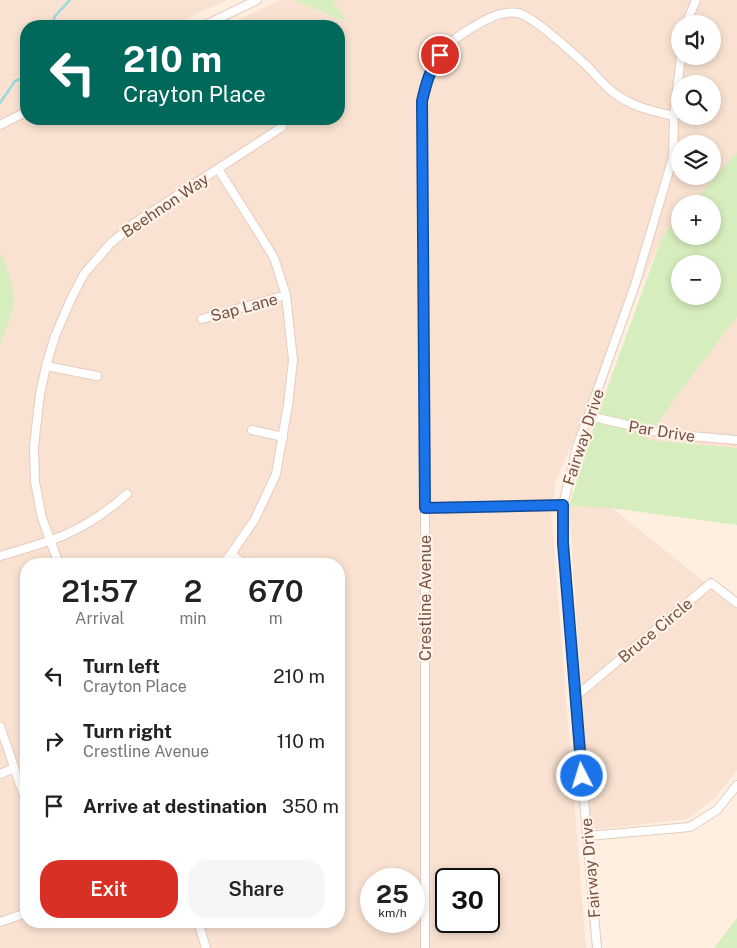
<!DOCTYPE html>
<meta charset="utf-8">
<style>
body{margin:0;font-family:"Public Sans",sans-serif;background:#f6f6f6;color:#222;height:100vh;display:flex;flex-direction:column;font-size:19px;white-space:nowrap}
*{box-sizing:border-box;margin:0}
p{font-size:16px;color:#767676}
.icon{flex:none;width:28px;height:28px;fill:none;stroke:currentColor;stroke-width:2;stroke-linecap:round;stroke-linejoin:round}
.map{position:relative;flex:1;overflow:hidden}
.sheet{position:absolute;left:20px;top:558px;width:325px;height:370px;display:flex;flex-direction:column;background:#fff;border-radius:20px;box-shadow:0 2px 8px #0003}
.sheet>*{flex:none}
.hud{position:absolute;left:20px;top:20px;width:325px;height:105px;border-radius:20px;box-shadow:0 2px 8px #0003;background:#00695c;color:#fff;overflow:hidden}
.buttons{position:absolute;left:671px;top:15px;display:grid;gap:10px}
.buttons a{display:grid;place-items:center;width:50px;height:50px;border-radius:50%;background:#fff;box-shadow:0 2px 8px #0003;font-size:25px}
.speed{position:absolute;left:360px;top:868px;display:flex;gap:10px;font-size:25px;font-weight:700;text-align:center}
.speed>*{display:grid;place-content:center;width:65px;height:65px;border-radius:50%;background:#fff;box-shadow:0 2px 8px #0003;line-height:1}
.speed small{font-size:12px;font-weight:400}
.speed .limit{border:2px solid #111;border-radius:8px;background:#fff;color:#111}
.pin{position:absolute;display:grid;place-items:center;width:42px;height:42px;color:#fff;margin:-21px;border:2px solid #fff;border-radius:50%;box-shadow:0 1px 5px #0007}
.me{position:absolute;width:55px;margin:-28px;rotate:355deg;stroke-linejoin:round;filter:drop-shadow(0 0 4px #0008)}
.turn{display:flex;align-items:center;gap:18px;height:105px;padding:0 20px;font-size:22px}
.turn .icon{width:65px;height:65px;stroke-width:2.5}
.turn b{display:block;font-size:35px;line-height:42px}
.eta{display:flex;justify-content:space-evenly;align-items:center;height:85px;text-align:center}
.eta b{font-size:30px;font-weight:600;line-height:35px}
.primary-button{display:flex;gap:10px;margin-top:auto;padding:10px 20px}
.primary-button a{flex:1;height:58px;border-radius:20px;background:#d93025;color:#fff;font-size:20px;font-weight:600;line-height:58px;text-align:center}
.primary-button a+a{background:#f6f6f6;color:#222}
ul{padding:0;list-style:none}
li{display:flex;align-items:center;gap:15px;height:65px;padding:0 20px}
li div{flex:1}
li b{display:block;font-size:19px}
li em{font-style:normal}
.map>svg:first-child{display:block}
.residential{fill:#f9e2d1;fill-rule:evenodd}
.green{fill:#d6edbd;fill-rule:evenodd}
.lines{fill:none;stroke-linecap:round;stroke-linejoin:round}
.stream{stroke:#98dadc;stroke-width:2.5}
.minor-casing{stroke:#e5ccbe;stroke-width:10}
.minor{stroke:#fff;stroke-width:8}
.route-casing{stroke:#114b97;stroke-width:12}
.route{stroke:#1a73e8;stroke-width:9}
.labels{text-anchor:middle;stroke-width:4.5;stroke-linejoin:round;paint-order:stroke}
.street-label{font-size:16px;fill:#775145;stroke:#fff3e8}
</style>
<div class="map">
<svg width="737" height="948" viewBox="0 0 737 948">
<rect width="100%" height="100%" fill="#feefe0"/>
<g class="residential">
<path d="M0 0H227L170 26H26V119H339V26H226L280 0H293L346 22 333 0H737V152L691 204H680V216L662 237 556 480 551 511 586 948H0ZM680 24H712V56H680ZM680 84H712V116H680ZM680 144H712V176H680ZM26 564H339V921H26ZM371 879H414V921H371ZM446 879H489V921H446Z"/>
<polygon points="737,317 737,448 647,440 681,390"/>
<polygon points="569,506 612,508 737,608 737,770 715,798 687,819 591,830"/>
</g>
<g class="green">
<polygon points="293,0 333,0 347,22"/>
<path d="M737 152V317L681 390 647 440 737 448V525L612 508 569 506 599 411 662 237 680 216V236H712V204H691ZM680 264H712V296H680Z"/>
<path d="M0 253C8 269 17 293 12 311 9 323 4 334 0 345Z"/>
<polygon points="737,918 737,948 714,948"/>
</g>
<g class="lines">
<g class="stream">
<polyline points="51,26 55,16 70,0"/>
<polyline points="0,103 15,81 26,77"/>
</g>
<g class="minor-casing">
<g id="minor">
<polyline points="686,24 696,0"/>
<polyline points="203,26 257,0"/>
<polyline points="0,125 26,112"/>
<polyline points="218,169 257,230 274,258 286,295 293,360 288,405 276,474 255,519 231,554 223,564"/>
<polyline points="202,319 286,295"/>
<polyline points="46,366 97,376"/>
<polyline points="589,416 667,434 737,440"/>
<polyline points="252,430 283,437"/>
<polyline points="425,508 563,505"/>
<polyline points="231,554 244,564"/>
<path d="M0 556C21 550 42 544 62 536 86 526 108 511 127 494"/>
<polyline points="59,564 42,518 35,482 34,446 40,394 46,366 55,336 71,299 84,274 110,244 133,224 282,127"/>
<polyline points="575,697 711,583 737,603"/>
<polyline points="0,726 26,802"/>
<polyline points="0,774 14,768"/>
<polyline points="588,836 690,827 717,810 737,785"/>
<polyline points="198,921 206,948"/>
<polyline points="0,922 26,913"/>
<path d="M425 948V508L422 101C430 68 438 48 468 30 483 21 500 10 518 13 533 16 574 54 587 66 596 75 604 86 614 93 632 107 653 111 674 116"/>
<polyline points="597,948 575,697 563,543 563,505 576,450 635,285 673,157 674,116 681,56"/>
</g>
</g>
<use href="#minor" class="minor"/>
</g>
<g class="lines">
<g class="route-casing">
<path id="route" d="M440 55C430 69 426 84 422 101L425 508 563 505V543L582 776"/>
</g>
<use href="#route" class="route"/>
</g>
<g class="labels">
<g class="street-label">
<text transform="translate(165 205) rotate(-34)" y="6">Beehnon Way</text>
<text transform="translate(244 307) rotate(-15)" y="6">Sap Lane</text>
<text transform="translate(662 431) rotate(9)" y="6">Par Drive</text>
<text transform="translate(583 437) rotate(-72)" y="6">Fairway Drive</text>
<text transform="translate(425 598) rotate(-90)" y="6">Crestline Avenue</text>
<text transform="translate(655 630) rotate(-40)" y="6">Bruce Circle</text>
<text transform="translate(590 868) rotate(-95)" y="6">Fairway Drive</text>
</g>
</g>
</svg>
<div class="buttons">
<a><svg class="icon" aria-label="sound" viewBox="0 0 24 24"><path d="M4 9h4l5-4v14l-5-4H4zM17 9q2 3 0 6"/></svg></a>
<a><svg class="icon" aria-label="search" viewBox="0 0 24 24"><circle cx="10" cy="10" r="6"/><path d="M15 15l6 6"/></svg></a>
<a><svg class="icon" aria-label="layers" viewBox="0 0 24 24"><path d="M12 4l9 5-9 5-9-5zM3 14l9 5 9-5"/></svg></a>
<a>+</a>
<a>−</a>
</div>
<div class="speed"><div>25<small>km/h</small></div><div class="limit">30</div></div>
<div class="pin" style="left:440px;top:55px;background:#d93025"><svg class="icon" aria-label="arrive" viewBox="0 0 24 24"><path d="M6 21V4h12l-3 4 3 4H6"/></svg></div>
<svg class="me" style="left:582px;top:776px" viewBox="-20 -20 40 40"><circle r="17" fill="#1a73e8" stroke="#fff" stroke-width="3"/><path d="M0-11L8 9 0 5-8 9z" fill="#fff"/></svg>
<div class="hud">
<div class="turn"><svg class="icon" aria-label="left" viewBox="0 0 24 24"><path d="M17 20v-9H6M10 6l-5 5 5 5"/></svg><div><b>210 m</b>Crayton Place</div></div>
</div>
<section class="sheet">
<div class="eta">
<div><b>21:57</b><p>Arrival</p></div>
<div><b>2</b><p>min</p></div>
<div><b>670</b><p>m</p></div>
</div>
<ul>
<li><svg class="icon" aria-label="left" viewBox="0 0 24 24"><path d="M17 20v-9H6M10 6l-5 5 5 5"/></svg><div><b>Turn left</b><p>Crayton Place</p></div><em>210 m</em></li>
<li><svg class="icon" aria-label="right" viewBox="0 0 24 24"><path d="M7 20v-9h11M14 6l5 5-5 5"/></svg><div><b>Turn right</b><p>Crestline Avenue</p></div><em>110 m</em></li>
<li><svg class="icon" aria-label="arrive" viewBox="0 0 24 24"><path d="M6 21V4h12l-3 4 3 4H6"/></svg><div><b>Arrive at destination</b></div><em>350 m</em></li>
</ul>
<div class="primary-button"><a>Exit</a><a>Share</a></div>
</section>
</div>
